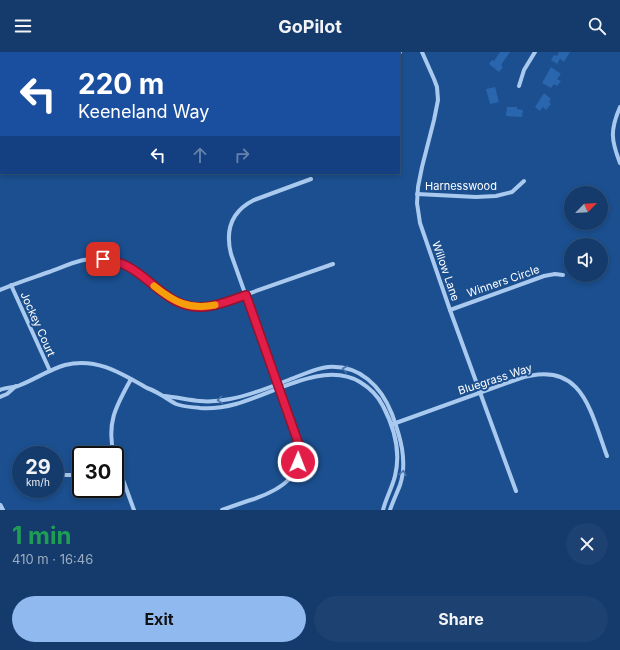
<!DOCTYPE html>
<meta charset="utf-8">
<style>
body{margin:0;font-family:Inter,sans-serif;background:#1d4271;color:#f1f3f6;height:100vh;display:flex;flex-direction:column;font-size:15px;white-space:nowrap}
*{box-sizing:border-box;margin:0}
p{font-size:13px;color:#9dadc1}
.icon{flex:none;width:22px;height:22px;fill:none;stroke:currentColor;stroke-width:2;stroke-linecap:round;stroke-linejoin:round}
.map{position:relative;height:458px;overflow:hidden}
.panel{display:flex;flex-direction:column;background:#143b6b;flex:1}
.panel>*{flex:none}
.banner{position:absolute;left:0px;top:0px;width:400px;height:122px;box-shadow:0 2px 6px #0003,0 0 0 1px #33557e;background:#1a4fa0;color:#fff;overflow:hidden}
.needle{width:26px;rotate:66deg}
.buttons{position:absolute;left:564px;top:134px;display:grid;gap:8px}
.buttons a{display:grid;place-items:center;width:44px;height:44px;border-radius:50%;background:#143b6b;box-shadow:0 2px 6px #0003,0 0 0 1px #33557e;font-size:20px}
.speed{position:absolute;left:12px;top:394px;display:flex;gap:8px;font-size:20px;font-weight:700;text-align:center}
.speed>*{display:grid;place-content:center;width:52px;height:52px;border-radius:50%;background:#143b6b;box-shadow:0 2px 6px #0003,0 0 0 1px #33557e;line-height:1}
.speed small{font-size:10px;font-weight:400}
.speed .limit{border:2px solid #111;border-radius:6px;background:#fff;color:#111}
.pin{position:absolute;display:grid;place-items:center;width:34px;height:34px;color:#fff;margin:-17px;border-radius:8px;box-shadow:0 2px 6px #0006}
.me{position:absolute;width:44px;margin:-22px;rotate:1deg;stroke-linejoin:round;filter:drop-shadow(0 0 3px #0008)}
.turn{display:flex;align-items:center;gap:14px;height:84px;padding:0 12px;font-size:18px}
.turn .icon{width:52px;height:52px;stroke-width:2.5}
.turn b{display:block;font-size:28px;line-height:34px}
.lanes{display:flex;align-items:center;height:38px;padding:0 12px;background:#0003;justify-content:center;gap:20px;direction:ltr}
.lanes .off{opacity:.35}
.round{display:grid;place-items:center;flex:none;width:42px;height:42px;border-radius:21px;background:#1d4271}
.summary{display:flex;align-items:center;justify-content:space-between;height:68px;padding:0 12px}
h1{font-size:24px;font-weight:700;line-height:30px;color:#1e9e55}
.primary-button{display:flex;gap:8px;margin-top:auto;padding:8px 12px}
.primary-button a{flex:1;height:46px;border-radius:24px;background:#90b9f0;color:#111;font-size:16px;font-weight:700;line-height:46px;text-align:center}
.primary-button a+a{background:#1d4271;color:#f1f3f6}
header{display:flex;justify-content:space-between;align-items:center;height:52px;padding:0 12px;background:#143b6b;font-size:18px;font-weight:700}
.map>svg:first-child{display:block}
.building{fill:#2a66ad}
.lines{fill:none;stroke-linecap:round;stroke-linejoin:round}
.minor{stroke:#a9c9ee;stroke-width:4}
.tertiary{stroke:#a9c9ee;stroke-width:6}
.oneway{stroke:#4674ac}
.route-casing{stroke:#92132f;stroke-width:10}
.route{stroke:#e11d48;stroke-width:7}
.slow{stroke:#f59e0b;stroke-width:7}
.labels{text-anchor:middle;stroke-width:4;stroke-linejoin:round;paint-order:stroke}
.street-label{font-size:11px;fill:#fff;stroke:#1b4f8f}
</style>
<header><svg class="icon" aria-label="menu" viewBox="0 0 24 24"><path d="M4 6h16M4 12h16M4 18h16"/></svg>GoPilot<svg class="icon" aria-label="search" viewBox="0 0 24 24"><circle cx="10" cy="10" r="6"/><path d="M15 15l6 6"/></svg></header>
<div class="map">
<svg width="620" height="458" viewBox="0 0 620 458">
<rect width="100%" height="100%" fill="#1b4f8f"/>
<g class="building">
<polygon points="500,0 510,0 501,13 503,15 499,20 489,12 492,8 494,9"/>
<polygon points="559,0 570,0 564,10 560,7 557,12 551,8 554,3 557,4"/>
<polygon points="551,15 561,22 557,27 561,29 557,34 554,32 551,36 542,31"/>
<polygon points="495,35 499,50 490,52 486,37"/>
<polygon points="544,41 551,47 549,50 551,52 546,58 543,55 540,59 535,55"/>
<polygon points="507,55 517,55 517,57 523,58 522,65 506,64"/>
</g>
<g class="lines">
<g class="minor">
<polyline points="327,0 327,1"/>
<polyline points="422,0 434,27 437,35 438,48 434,68 422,115 418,135 417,151 420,171 450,258 516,439"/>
<polyline points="106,1 108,0"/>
<polyline points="399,1 400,0"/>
<polyline points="519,34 524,18 535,0"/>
<polyline points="0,54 1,54"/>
<path d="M620 55C610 78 611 88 620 111"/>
<polyline points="417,142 476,145 496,144 512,140 524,129"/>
<polyline points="11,233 50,319"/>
<path d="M0 238C16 231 32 226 49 220 66 214 85 204 104 207 141 211 158 251 194 255 203 255 210 254 219 252L333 212"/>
<polyline points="450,258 544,224 555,222 563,223"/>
<path d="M0 338C6 335 12 336 18 334 34 328 48 318 65 313 96 305 121 321 147 336 153 338 158 341 163 344 168 347 172 350 176 352 184 355 192 355 200 356 212 357 225 355 236 352 273 342 324 308 360 330 370 336 378 344 383 354 394 375 401 400 395 424 392 436 386 446 383 458"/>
<path d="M164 344C176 345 188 348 200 349 210 350 220 349 230 347 253 343 275 333 296 325 307 321 317 316 328 315 360 313 381 334 392 362 400 384 408 409 400 433 397 441 393 449 390 458"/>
<polyline points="0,345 7,342 16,334"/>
<path d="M393 372 518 327C582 306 590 358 607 404"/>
<path d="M114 403C106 371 116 354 131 327"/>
<polyline points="115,406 134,458"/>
<polyline points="64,423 72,423 81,422"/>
<path d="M222 458C233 454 244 450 254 447 282 437 304 424 298 390L231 202C225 178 232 159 254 148L311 127"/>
</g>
<polyline class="tertiary" points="0,454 2,458"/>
</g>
<defs><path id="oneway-chevron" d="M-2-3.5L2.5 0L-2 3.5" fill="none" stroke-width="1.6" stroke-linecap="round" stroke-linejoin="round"/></defs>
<g class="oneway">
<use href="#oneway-chevron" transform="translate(345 317) rotate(-169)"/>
<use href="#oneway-chevron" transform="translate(220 348) rotate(173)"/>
<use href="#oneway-chevron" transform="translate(403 421) rotate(-80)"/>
</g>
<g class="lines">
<g class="route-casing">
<path id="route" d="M103 207C111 208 119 210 127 214 154 228 169 257 204 255 218 254 232 248 246 243L298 390 299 402 298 410"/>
</g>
<use href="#route" class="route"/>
<path class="slow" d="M154 234C174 250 189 258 215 253"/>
</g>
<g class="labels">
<g class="street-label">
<text x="461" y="138">Harnesswood</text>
<text transform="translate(446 219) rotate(71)" y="4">Willow Lane</text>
<text transform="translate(503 229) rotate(-19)" y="4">Winners Circle</text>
<text transform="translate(38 272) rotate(66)" y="4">Jockey Court</text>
<text transform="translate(495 327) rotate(-18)" y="4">Bluegrass Way</text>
</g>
</g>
</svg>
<div class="buttons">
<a><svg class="needle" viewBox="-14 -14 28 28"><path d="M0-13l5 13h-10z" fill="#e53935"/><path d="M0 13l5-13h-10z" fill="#9dadc1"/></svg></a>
<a><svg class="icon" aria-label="sound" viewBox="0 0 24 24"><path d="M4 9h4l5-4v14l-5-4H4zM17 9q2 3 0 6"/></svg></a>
</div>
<div class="speed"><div>29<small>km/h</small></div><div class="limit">30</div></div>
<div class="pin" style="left:103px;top:207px;background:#d93025"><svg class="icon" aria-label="arrive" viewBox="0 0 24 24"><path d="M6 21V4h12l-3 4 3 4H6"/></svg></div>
<svg class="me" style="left:298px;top:410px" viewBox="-20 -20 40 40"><circle r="17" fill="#e11d48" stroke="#fff" stroke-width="3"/><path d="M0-11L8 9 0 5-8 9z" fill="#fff"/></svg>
<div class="banner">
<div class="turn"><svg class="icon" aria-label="left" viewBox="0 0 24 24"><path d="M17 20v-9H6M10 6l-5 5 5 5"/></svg><div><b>220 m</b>Keeneland Way</div></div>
<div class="lanes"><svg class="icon" aria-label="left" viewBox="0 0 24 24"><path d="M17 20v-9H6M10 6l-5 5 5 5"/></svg><svg class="icon off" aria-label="ahead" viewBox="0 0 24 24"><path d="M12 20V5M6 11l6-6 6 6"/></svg><svg class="icon off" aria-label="right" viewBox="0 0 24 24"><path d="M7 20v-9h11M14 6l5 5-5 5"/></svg></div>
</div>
</div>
<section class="panel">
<div class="summary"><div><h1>1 min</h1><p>410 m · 16:46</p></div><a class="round"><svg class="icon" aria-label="close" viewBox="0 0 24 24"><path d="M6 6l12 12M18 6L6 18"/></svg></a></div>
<div class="primary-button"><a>Exit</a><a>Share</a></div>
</section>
